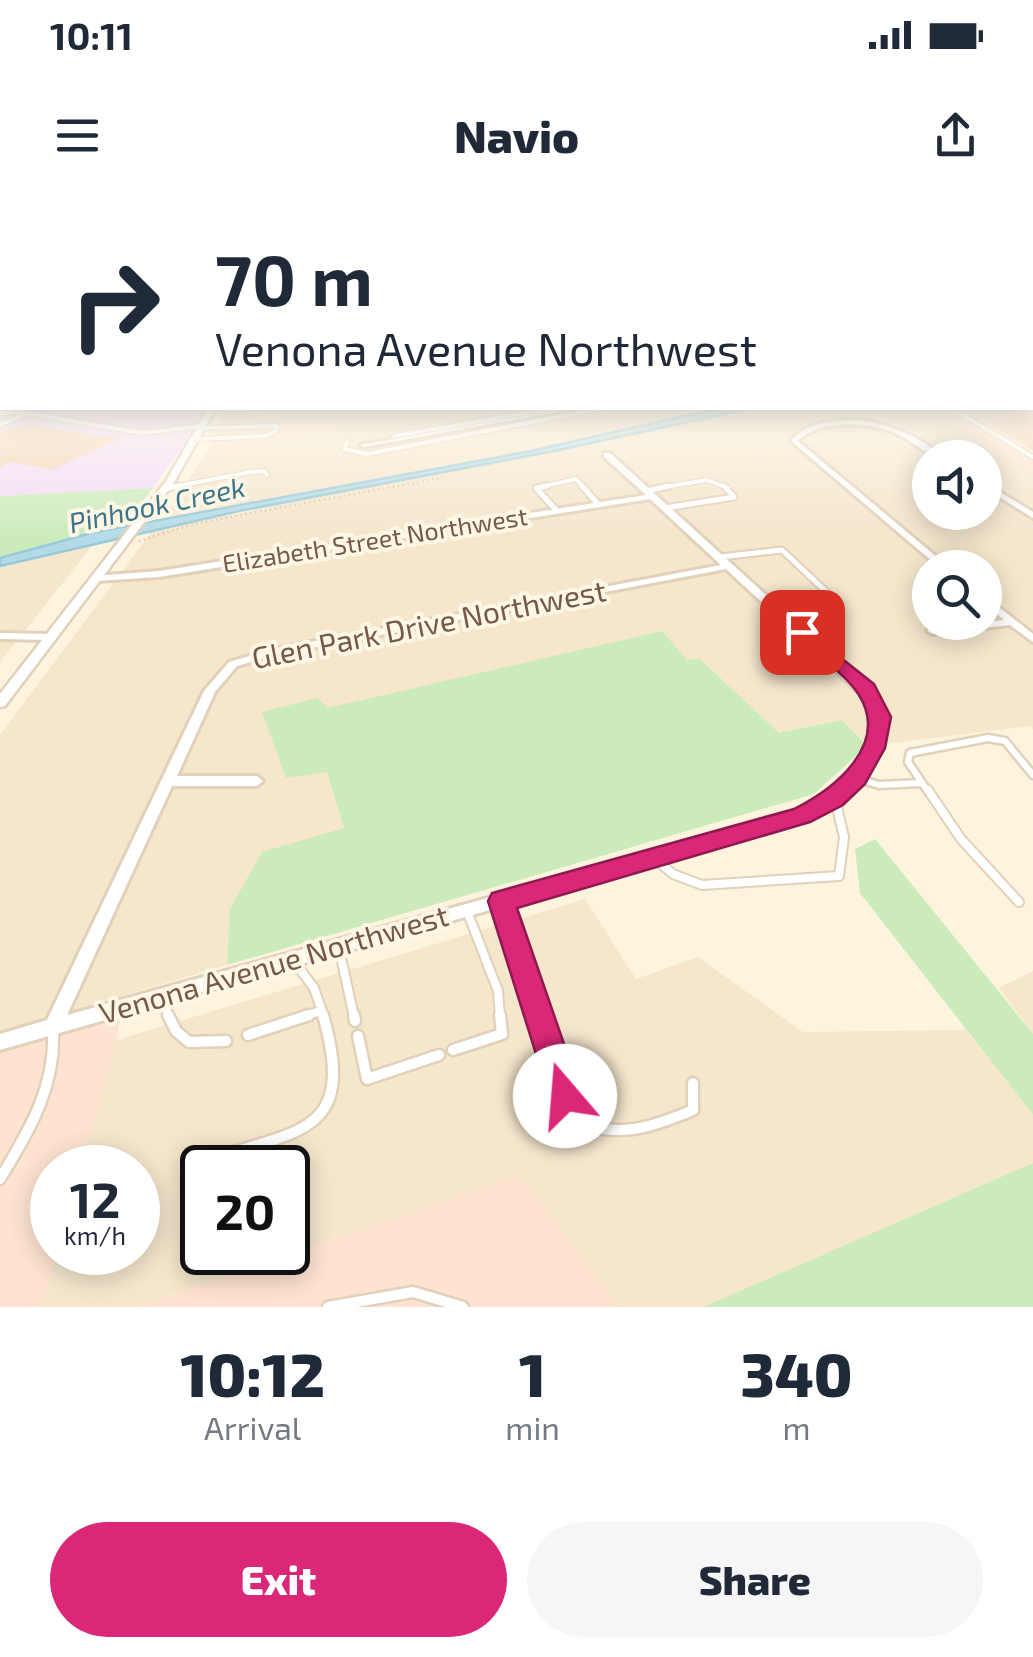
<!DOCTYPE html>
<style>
body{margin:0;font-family:"Exo 2",sans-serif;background:#f6f6f7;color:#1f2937;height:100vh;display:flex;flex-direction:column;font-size:38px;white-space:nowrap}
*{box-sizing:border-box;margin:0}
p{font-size:32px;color:#747a83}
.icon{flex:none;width:55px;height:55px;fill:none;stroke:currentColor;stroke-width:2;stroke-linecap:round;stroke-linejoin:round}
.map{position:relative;height:1107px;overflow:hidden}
.details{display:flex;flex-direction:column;background:#fff;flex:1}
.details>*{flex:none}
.hud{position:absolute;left:0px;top:0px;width:1035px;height:210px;box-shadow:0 5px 25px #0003;background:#fff;color:#1f2937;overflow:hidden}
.controls{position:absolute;left:912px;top:240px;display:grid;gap:20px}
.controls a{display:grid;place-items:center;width:90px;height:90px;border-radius:50%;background:#fff;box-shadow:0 5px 25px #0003;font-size:50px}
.speed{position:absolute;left:30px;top:945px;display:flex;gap:20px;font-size:50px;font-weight:700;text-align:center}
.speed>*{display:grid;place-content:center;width:130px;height:130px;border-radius:50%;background:#fff;box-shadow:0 5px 25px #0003;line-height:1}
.speed small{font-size:25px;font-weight:400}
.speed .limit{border:5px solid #111;border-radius:15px;background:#fff;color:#111}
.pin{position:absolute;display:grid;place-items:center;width:85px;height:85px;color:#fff;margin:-42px;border-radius:20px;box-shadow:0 5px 15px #0006}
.me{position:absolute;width:110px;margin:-55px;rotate:342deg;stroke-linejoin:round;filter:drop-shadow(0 0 8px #0008)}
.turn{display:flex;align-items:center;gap:35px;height:210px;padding:0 50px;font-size:45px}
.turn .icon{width:130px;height:130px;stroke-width:2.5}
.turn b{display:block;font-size:70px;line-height:85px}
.eta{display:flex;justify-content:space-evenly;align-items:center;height:170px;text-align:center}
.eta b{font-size:60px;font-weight:800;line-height:70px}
.primary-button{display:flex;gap:20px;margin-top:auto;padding:20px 50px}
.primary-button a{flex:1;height:115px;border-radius:60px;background:#db2777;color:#fff;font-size:40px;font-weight:800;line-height:115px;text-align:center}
.primary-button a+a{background:#f6f6f7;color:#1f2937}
.status{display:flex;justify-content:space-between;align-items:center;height:70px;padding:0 50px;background:#fff;direction:ltr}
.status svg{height:28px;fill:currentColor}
header{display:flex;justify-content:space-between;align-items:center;height:130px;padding:0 50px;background:#fff;font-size:45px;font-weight:800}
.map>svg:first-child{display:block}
.residential{fill:#f5e6cc;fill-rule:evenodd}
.commercial{fill:#fee3d1}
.education{fill:#f1dbf9}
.green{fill:#cbebbd}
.water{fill:#b3dbe7;stroke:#98c9d9;stroke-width:2.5}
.building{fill:#f4d3b5}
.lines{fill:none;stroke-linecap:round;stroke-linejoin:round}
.service-far4-casing{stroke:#e1d0ba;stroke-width:6}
.service-far3-casing{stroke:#e1d0ba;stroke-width:9}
.service-far2-casing{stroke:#e1d0ba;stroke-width:11}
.service-far1-casing{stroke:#e1d0ba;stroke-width:12}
.service-casing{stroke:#e1d0ba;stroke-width:15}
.minor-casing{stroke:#e1d0ba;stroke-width:6}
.tertiary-casing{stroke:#e1d0ba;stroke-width:5}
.path{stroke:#d8b798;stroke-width:2.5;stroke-dasharray:1 4;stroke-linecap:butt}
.service-far4{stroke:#fff;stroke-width:4}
.service-far3{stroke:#fff;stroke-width:5}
.service-far2{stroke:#fff;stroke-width:6}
.service-far1{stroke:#fff;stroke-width:8}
.service{stroke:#fff;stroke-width:10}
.minor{fill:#fff;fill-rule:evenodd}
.tertiary{fill:#fff;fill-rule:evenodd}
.route{fill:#db2777;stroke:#8e194d;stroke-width:2.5}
.labels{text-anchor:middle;stroke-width:8;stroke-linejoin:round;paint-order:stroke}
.far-street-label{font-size:25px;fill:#745a46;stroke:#fff7e6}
.far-water-label{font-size:28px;font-style:italic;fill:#3e7689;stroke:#fff7e6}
.street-label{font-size:30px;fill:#745a46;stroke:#fff7e6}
</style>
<div class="status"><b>10:11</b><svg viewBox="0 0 49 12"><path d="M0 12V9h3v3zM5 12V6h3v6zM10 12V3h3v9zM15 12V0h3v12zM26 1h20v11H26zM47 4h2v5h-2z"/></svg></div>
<header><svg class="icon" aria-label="menu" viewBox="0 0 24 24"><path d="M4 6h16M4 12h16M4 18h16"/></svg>Navio<svg class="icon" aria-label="share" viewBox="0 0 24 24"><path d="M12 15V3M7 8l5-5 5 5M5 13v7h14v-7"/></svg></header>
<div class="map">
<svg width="1033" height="1107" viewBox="0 0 1033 1107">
<rect width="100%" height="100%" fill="#fdf4de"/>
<g class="residential">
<polygon points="443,208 681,208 688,214 531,251 164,318 210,247 266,242"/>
<path d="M753 208H924L1033 271V529L1030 526 867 546 841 520 779 533 699 458 328 508 317 499 263 512 286 577 327 571 344 628 230 709 227 765 0 832V535L152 331ZM930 258H985V312H930ZM930 368H985V422H930Z"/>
<polygon points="95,342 0,462 0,366"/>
<path d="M585 699 636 779 698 757 803 832 966 830 1033 915V963L703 1107H618L520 975 136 1107H41L57 1053 138 1052V968L81 967 117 840ZM202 968H288V1052H202Z"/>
<polygon points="1033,771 1033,834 999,788"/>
</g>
<g class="commercial">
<polygon points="1033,185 1033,271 924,208 1032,208"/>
<polygon points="222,208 443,208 266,242 210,247"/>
<polygon points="123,796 117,840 81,967 52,968 52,1052 57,1053 41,1107 0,1107 0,832"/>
<polygon points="520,975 618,1107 136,1107"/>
</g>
<polygon class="education" points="53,208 204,208 186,241 153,288 0,296 0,210"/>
<g class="green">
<polygon points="153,288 123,327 0,358 0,296"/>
<polygon points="662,431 687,460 699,458 779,533 842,520 867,546 814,594 227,765 230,709 262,652 344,628 327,572 286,578 262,512 317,498 328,508"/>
<polygon points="875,639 1033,834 1033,915 860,693 855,649"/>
<polygon points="1033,963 1033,1107 703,1107"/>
</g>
<polygon class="water" points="720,208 753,208 554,251 239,311 0,366 0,358 95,332 531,251"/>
<g class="building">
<polygon points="1033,214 1033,250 988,223 1015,221 1006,217"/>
<polygon points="29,224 95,236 122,237 52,270 12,262 0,267 0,231"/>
</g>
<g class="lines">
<g class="service-far4-casing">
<g id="service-far4">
<polyline points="951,208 1033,257"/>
<polyline points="211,211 261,208"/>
<polyline points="22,212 142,233 203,226"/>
<polyline points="0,213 22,212 26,208"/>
<polyline points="0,225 28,213"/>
<polyline points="394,236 555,208"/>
<polyline points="197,239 265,236 276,231 277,226 203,228"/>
<polyline points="347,241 344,249 367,254 604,208"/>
<polyline points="167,288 251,272 264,271 267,275"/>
<polyline points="536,288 576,279 584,288"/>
<polyline points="659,288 707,280 728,288"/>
</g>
</g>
<g class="service-far3-casing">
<g id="service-far3">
<polyline points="547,286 536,288 557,311"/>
<polyline points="582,286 599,305"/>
<polyline points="167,288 180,286"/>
<polyline points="646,291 669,286"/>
<polyline points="665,308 734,297 724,286"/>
<polyline points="720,357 782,350 835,400 778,411"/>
</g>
</g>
<g class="service-far2-casing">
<g id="service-far2">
<polyline points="856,578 879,585 920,583"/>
<polyline points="929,593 908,562 910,553 988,538 1005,541 1033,575"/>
</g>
</g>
<g class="service-far1-casing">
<g id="service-far1">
<polyline points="928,590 961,639 1019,702"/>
<polyline points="654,658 673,674 702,685 839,676 844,637 835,599"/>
<polyline points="502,702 541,817"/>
<polyline points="467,711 498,791 500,817"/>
<polyline points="339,748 354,817"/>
<polyline points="293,760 314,788 324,817"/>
<polyline points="161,797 169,817"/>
<polyline points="302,817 320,811"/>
</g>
</g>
<g class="service-casing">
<g id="service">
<polyline points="168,815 176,831 189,842 226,841"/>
<polyline points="354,815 355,821"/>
<path d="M540 815 575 920C616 940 653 927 693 910V883"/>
<polyline points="248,835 309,815"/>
<polyline points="358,836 367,879 439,855"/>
<polyline points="453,850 502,834 500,815"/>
<path d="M213 958C304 930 356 931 323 815"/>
<path d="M0 979C29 930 56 888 53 829"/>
<polyline points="328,1107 413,1092 463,1107"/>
</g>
</g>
<g class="minor-casing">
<g id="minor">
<polygon points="0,205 2,205 2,208 5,208 0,209"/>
<polygon points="568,208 579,208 364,247 360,245"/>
<path d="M856 220C890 223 919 237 946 258 929 258 913 241 897 234 870 222 820 218 798 241L950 368H940L791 241C806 222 833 221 856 220Z"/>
<path d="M604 253H610L879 498C897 553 850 603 801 621L0 850V834L47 820 204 491 229 462 273 449 721 365 650 299 159 377 96 381 91 378 93 376 159 371 646 295 604 257ZM726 369 869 502C878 558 845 590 797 612L67 815 172 586H257L263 581 257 576H177L215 492 237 466 275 455Z"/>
<polygon points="985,283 1033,312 1033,318 985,288"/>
<polygon points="985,396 1033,434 1033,442 1010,425 932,434 927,431 932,428 1004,420 985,404"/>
<polygon points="0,433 50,434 55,437 50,440 0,439"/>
</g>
</g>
<g class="tertiary-casing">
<polygon id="tertiary" points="208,208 216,208 173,284 5,506 0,507 0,494 166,281"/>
</g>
<polyline class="path" points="139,341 193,324 440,278"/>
<use href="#service-far4" class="service-far4"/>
<use href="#service-far3" class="service-far3"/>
<use href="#service-far2" class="service-far2"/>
<use href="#service-far1" class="service-far1"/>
<use href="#service" class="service"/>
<use href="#minor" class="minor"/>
<use href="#tertiary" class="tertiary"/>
</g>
<linearGradient id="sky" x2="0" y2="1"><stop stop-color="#93c4e8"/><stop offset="0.54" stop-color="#fefaf0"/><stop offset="1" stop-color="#fefaf0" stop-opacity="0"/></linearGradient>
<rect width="1033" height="340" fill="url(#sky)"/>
<path class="route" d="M802 427 874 484 891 517 885 548 865 584 843 605 810 622 517 708 582 896 577 908 565 913 553 908 488 701 492 693 794 609C834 589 890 545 859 495 845 473 815 454 795 437L793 432Z"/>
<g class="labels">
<g class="far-street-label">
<text transform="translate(375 340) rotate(-9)" y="9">Elizabeth Street Northwest</text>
</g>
<g class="far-water-label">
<text transform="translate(157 305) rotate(-12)" y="10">Pinhook Creek</text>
</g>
<g class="street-label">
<text transform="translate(429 425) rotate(-11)" y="10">Glen Park Drive Northwest</text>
<text transform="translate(274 765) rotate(-16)" y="10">Venona Avenue Northwest</text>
</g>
</g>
</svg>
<div class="controls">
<a><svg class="icon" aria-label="sound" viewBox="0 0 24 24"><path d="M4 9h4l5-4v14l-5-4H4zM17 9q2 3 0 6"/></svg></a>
<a><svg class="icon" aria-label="search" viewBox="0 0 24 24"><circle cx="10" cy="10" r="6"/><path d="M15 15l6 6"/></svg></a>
</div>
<div class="speed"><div>12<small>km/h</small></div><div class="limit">20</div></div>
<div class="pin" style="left:802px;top:432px;background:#d93025"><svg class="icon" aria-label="arrive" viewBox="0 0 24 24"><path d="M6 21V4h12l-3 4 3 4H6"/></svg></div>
<svg class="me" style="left:565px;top:896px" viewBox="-20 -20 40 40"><circle r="19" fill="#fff"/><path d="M0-13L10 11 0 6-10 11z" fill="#db2777"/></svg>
<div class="hud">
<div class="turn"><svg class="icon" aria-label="right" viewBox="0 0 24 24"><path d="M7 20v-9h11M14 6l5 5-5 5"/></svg><div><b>70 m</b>Venona Avenue Northwest</div></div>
</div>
</div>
<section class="details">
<div class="eta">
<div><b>10:12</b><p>Arrival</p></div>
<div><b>1</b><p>min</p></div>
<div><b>340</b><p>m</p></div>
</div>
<div class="primary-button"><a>Exit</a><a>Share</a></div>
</section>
